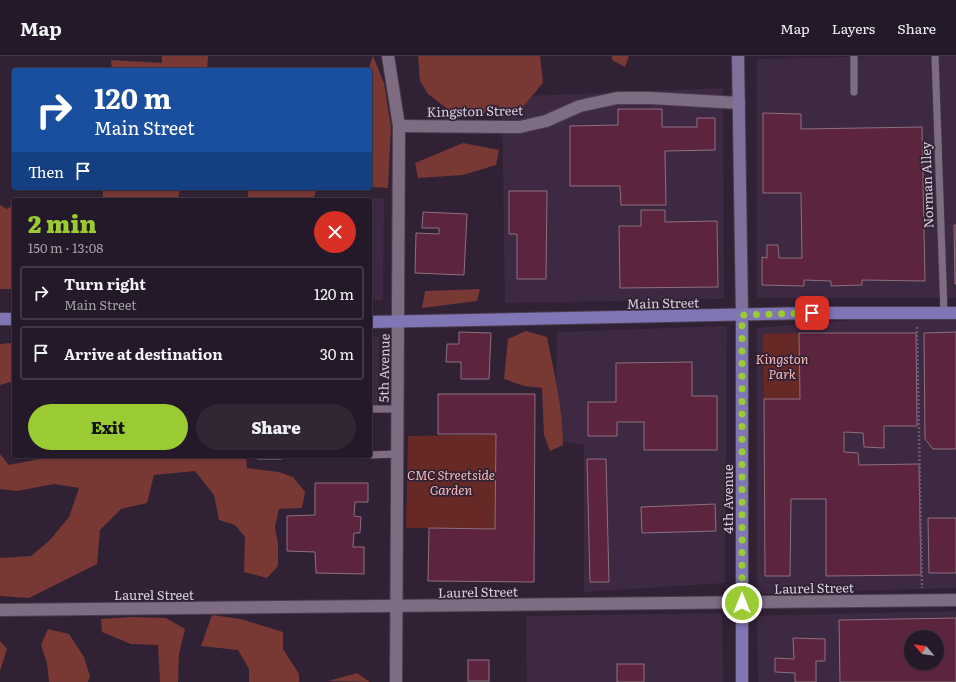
<!DOCTYPE html>
<meta charset="utf-8">
<style>
body{margin:0;font-family:Literata,serif;background:#302634;color:#f1f3f6;height:100vh;display:flex;flex-direction:column;font-size:15px;white-space:nowrap}
*{box-sizing:border-box;margin:0}
p{font-size:13px;color:#a3a0a8}
.icon{flex:none;width:22px;height:22px;fill:none;stroke:currentColor;stroke-width:2;stroke-linecap:round;stroke-linejoin:round}
.map{position:relative;flex:1;overflow:hidden}
.drawer{position:absolute;left:12px;top:142px;width:360px;height:260px;display:flex;flex-direction:column;background:#241928;border-radius:4px;box-shadow:0 1px 3px #0004,0 0 0 1px #413845}
.drawer>*{flex:none}
.hud{position:absolute;left:12px;top:12px;width:360px;height:122px;border-radius:4px;box-shadow:0 1px 3px #0004,0 0 0 1px #413845;background:#1a4fa0;color:#fff;overflow:hidden}
.needle{width:26px;rotate:299deg}
.tools{position:absolute;left:904px;top:574px;display:grid;gap:8px}
.tools a{display:grid;place-items:center;width:40px;height:40px;border-radius:50%;background:#241928;box-shadow:0 1px 3px #0004,0 0 0 1px #413845;font-size:20px}
.pin{position:absolute;display:grid;place-items:center;width:34px;height:34px;color:#fff;margin:-17px;border-radius:8px;box-shadow:0 2px 6px #0006}
.me{position:absolute;width:44px;margin:-22px;rotate:0deg;stroke-linejoin:round;filter:drop-shadow(0 0 3px #0008)}
.turn{display:flex;align-items:center;gap:14px;height:84px;padding:0 16px;font-size:18px}
.turn .icon{width:52px;height:52px;stroke-width:2.5}
.turn b{display:block;font-size:28px;line-height:34px}
.then{display:flex;align-items:center;height:38px;padding:0 16px;background:#0003;gap:8px;font-size:15px}
.round{display:grid;place-items:center;flex:none;width:42px;height:42px;border-radius:21px;background:#302634}
.overview{display:flex;align-items:center;justify-content:space-between;height:68px;padding:0 16px}
h1{font-size:24px;font-weight:800;line-height:30px;color:#9bcb32}
.cta{display:flex;gap:8px;margin-top:auto;padding:8px 16px}
.cta a{flex:1;height:46px;border-radius:24px;background:#9bcb32;color:#111;font-size:16px;font-weight:800;line-height:46px;text-align:center}
.cta a+a{background:#302634;color:#f1f3f6}
ul{padding:0;list-style:none}
li{display:flex;align-items:center;gap:12px;height:54px;margin:0 8px 6px;padding:0 8px;border:2px solid #413845;border-radius:4px}
li div{flex:1}
li b{display:block;font-size:15px}
li em{font-style:normal}
header{display:flex;align-items:center;gap:24px;box-sizing:border-box;height:56px;padding:0 20px;background:#241928;border-bottom:1px solid #413845}
header strong{font-size:19px}
nav{display:flex;gap:22px;margin-inline-start:auto;font-size:14px}
.map>svg:first-child{display:block}
.built{fill:#3d2942;fill-rule:evenodd}
.green{fill:#662926}
.forest{fill:#783834}
.building{fill:#5d2440;stroke:#8d707c;fill-rule:evenodd}
.lines{fill:none;stroke-linecap:round;stroke-linejoin:round}
.lane-casing{stroke:#4a3d4d;stroke-width:8}
.street-casing{stroke:#4a3d4d;stroke-width:14}
.secondary-casing{stroke:#4a3d4d;stroke-width:14}
.primary-casing{stroke:#4a3d4d;stroke-width:14}
.path{stroke:#675a6b;stroke-width:2.5;stroke-dasharray:2 2;stroke-linecap:butt}
.lane{stroke:#7e6c83;stroke-width:7}
.street{stroke:#7e6c83;stroke-width:12}
.secondary{stroke:#7f709c;stroke-width:12}
.primary{stroke:#8075b5;stroke-width:12}
.route{stroke:#9bcb32;stroke-width:7;stroke-dasharray:0 12.6}
.labels{text-anchor:middle;stroke-width:3.5;stroke-linejoin:round;paint-order:stroke}
.street-label{font-size:13px;fill:#d7ceda;stroke:#302135}
.park-label{font-size:13px;font-style:italic;fill:#f8bab4;stroke:#302135}
</style>
<header>
<strong>Map</strong>
<nav><a>Map</a><a>Layers</a><a>Share</a></nav>
</header>
<div class="map">
<svg width="956" height="626" viewBox="0 0 956 626">
<rect width="100%" height="100%" fill="#302135"/>
<g class="built">
<polygon points="880,0 956,0 956,242 757,242 757,3"/>
<polygon points="723,32 724,243 505,247 502,41"/>
<polygon points="317,142 384,142 383,244 370,243 370,144 317,144"/>
<polygon points="944,257 956,258 956,532 757,538 757,272"/>
<polygon points="727,270 725,527 584,536 584,389 555,385 557,276"/>
<polygon points="370,281 379,281 378,351 370,351"/>
<path d="M956 555V626H758L757 560ZM911 581H937V607H911Z"/>
<polygon points="722,557 723,626 527,626 526,560"/>
</g>
<g class="green">
<polygon points="799,277 800,343 764,343 763,278"/>
<polygon points="496,378 495,473 406,472 408,380"/>
</g>
<g class="forest">
<polygon points="162,0 208,0 207,14 112,14 111,4 162,7"/>
<polygon points="373,0 384,27 391,71 388,132 370,131 370,14 368,14"/>
<polygon points="418,0 540,0 543,27 521,53 485,58 454,58 428,38 420,25"/>
<polygon points="612,0 629,0 625,11 612,4"/>
<polygon points="463,87 499,94 496,109 463,119 418,122 415,107"/>
<polygon points="103,132 180,132 178,144 103,144"/>
<polygon points="248,132 317,132 313,144 248,144"/>
<polygon points="0,149 7,153 14,149 14,233 0,233"/>
<polygon points="480,233 477,245 422,252 425,235"/>
<path d="M526 275 547 281C554 317 563 352 563 389L550 395 544 379 542 332 524 330 504 323 508 283Z"/>
<polygon points="11,287 14,289 14,325 0,329 0,288"/>
<polygon points="0,398 9,409 55,400 246,400 247,412 279,416 293,421 305,436 302,452 279,453 275,471 278,488 278,510 267,522 244,516 245,481 235,469 219,464 214,439 195,415 154,419 147,447 121,453 100,474 97,508 29,542 0,540 0,502 31,500 50,484 69,461 79,432 54,428 17,435 0,433"/>
<polygon points="212,559 241,563 283,576 283,593 299,618 299,626 249,626 249,613 238,594 201,590"/>
<polygon points="131,561 166,562 185,573 179,598 178,626 160,626 158,589 131,588 102,576 101,563"/>
<polygon points="48,573 69,578 84,601 90,620 88,626 49,626 47,607 41,589"/>
<polygon points="0,585 7,593 0,615"/>
<polygon points="357,617 370,626 328,625"/>
</g>
<g class="building">
<polygon points="618,53 662,53 662,71 697,71 697,62 715,62 715,94 665,95 666,149 621,149 620,130 570,130 570,70 618,69"/>
<polygon points="763,57 801,58 801,73 922,71 925,225 862,224 862,229 831,230 831,225 804,224 804,230 762,229 762,201 767,202 767,189 778,189 779,202 802,202 801,137 763,137"/>
<polygon points="509,135 547,135 546,223 517,223 517,178 509,178"/>
<polygon points="641,154 665,154 665,166 717,165 718,231 620,232 619,170 641,170"/>
<polygon points="423,156 467,158 464,219 415,217 416,177 439,178 439,172 422,172"/>
<polygon points="954,169 956,169 956,228 955,228"/>
<polygon points="459,276 491,277 489,323 461,323 461,306 446,306 447,288 459,288"/>
<polygon points="956,276 956,393 933,393 925,383 924,277"/>
<polygon points="799,277 916,277 917,370 884,370 884,392 864,391 863,377 844,376 844,396 858,397 859,409 919,408 921,519 826,520 826,443 791,443 790,520 765,520 764,343 800,343"/>
<polygon points="692,306 692,340 717,340 717,394 644,394 644,366 617,366 617,380 588,380 588,346 616,346 616,307"/>
<polygon points="438,338 535,338 534,526 428,525 429,472 495,473 496,378 438,378"/>
<polygon points="587,403 606,403 609,526 590,526"/>
<polygon points="315,427 368,427 368,446 355,446 354,460 361,461 360,477 354,477 353,491 364,491 364,518 316,517 315,496 287,495 287,460 315,459"/>
<polygon points="715,448 716,475 642,477 641,451"/>
<polygon points="928,462 956,462 956,517 929,517"/>
<path d="M956 562V626H840L839 564ZM911 581H937V607H911Z"/>
<polygon points="793,582 825,583 825,605 816,605 816,626 795,626 795,617 775,616 775,602 794,603"/>
<rect x="468" y="604" width="21" height="21"/>
<rect x="617" y="608" width="27" height="18"/>
</g>
<g class="lines">
<g class="lane-casing">
<g id="lane">
<polyline points="935,0 944,257"/>
<polyline points="854,36 854,0"/>
<polyline points="370,353 397,353"/>
<polyline points="370,399 397,398"/>
<polyline points="259,400 280,400"/>
</g>
</g>
<g class="street-casing">
<g id="street">
<polyline points="388,0 399,70 396,626"/>
<polyline points="399,70 520,71 546,65 580,50 617,42 651,42 739,47"/>
<polyline points="0,554 956,544"/>
</g>
</g>
<g class="secondary-casing">
<polyline id="secondary" points="738,0 742,259"/>
</g>
<g class="primary-casing">
<g id="primary">
<polyline points="742,259 742,626"/>
<polyline points="0,263 14,263"/>
<polyline points="370,266 812,257 956,257"/>
</g>
</g>
<polyline class="path" points="917,271 922,532"/>
<use href="#lane" class="lane"/>
<use href="#street" class="street"/>
<use href="#secondary" class="secondary"/>
<use href="#primary" class="primary"/>
</g>
<g class="lines">
<polyline class="route" points="742,547 742,259 812,257"/>
</g>
<g class="labels">
<g class="street-label">
<text transform="translate(475 55) rotate(-1)" y="5">Kingston Street</text>
<text transform="translate(927 129) rotate(-92)" y="5">Norman Alley</text>
<text transform="translate(663 247) rotate(-1)" y="5">Main Street</text>
<text transform="translate(384 312) rotate(-89)" y="5">5th Avenue</text>
<text transform="translate(728 443) rotate(-90)" y="5">4th Avenue</text>
<text transform="translate(814 532) rotate(-1)" y="5">Laurel Street</text>
<text transform="translate(478 536) rotate(-1)" y="5">Laurel Street</text>
<text x="154" y="544">Laurel Street</text>
</g>
<g class="park-label">
<text x="782" y="308">Kingston<tspan x="782" dy="15">Park</tspan></text>
<text x="451" y="424">CMC Streetside<tspan x="451" dy="15">Garden</tspan></text>
</g>
</g>
</svg>
<div class="tools">
<a><svg class="needle" viewBox="-14 -14 28 28"><path d="M0-13l5 13h-10z" fill="#e53935"/><path d="M0 13l5-13h-10z" fill="#a3a0a8"/></svg></a>
</div>
<div class="pin" style="left:812px;top:257px;background:#d93025"><svg class="icon" aria-label="arrive" viewBox="0 0 24 24"><path d="M6 21V4h12l-3 4 3 4H6"/></svg></div>
<svg class="me" style="left:742px;top:547px" viewBox="-20 -20 40 40"><circle r="17" fill="#9bcb32" stroke="#fff" stroke-width="3"/><path d="M0-11L8 9 0 5-8 9z" fill="#fff"/></svg>
<div class="hud">
<div class="turn"><svg class="icon" aria-label="right" viewBox="0 0 24 24"><path d="M7 20v-9h11M14 6l5 5-5 5"/></svg><div><b>120 m</b>Main Street</div></div>
<div class="then">Then<svg class="icon" aria-label="arrive" viewBox="0 0 24 24"><path d="M6 21V4h12l-3 4 3 4H6"/></svg></div>
</div>
<section class="drawer">
<div class="overview"><div><h1>2 min</h1><p>150 m · 13:08</p></div><a class="round" style="background:#d93025;color:#fff"><svg class="icon" aria-label="close" viewBox="0 0 24 24"><path d="M6 6l12 12M18 6L6 18"/></svg></a></div>
<ul>
<li><svg class="icon" aria-label="right" viewBox="0 0 24 24"><path d="M7 20v-9h11M14 6l5 5-5 5"/></svg><div><b>Turn right</b><p>Main Street</p></div><em>120 m</em></li>
<li><svg class="icon" aria-label="arrive" viewBox="0 0 24 24"><path d="M6 21V4h12l-3 4 3 4H6"/></svg><div><b>Arrive at destination</b></div><em>30 m</em></li>
</ul>
<div class="cta"><a>Exit</a><a>Share</a></div>
</section>
</div>
